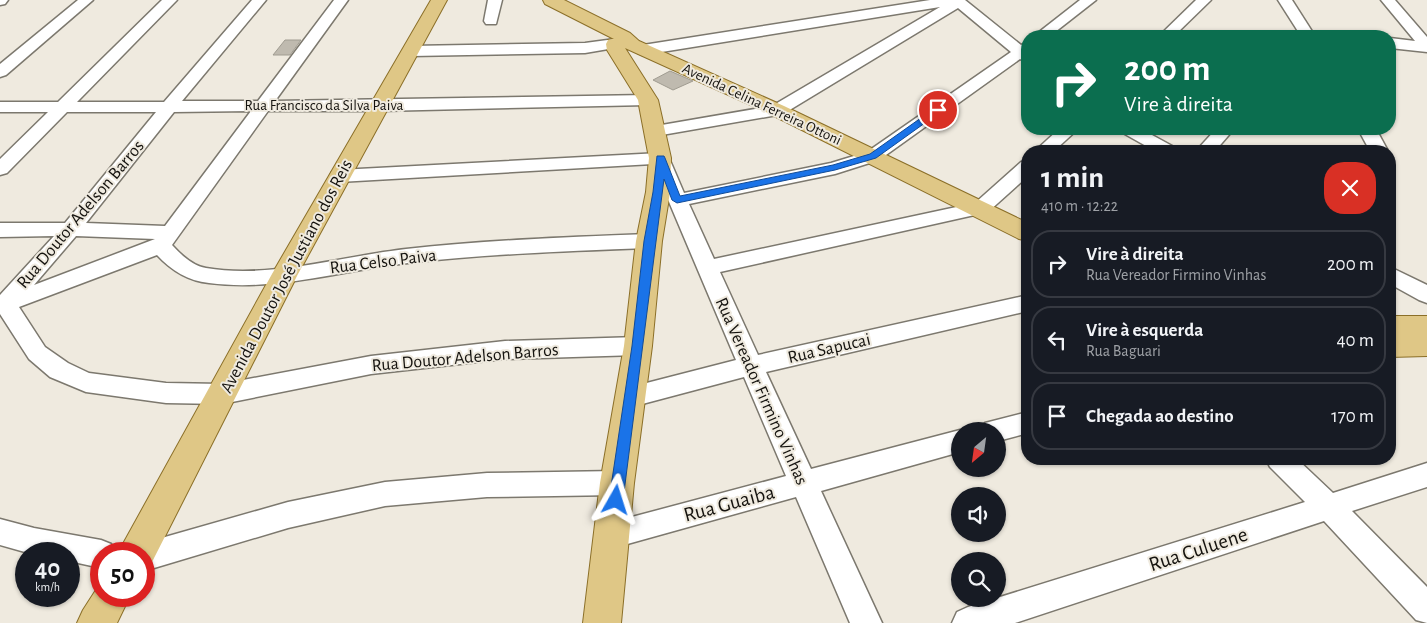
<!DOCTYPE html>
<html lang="pt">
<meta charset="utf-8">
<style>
body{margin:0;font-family:"Alegreya Sans",sans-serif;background:#242831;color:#f1f3f6;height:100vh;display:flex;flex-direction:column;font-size:19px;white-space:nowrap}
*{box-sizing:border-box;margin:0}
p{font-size:16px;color:#9ea1a6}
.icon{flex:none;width:28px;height:28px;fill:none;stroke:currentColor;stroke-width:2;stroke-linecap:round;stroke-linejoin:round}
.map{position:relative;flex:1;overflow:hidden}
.details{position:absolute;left:1021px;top:145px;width:375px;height:320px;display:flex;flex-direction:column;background:#171b24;border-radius:20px;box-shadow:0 1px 4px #0004}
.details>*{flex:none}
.guide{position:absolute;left:1021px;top:30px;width:375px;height:105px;border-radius:20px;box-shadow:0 1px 4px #0004;background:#0b6e4f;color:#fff;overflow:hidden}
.needle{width:32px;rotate:209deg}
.buttons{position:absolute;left:951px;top:422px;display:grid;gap:10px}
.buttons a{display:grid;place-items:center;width:55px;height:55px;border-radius:50%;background:#171b24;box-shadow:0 1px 4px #0004;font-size:25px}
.speed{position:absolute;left:15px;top:542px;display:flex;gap:10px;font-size:25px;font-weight:700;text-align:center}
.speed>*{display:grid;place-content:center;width:65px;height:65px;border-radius:50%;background:#171b24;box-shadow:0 1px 4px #0004;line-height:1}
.speed small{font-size:12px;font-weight:400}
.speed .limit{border:8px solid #d22;background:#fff;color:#111}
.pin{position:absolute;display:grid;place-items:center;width:42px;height:42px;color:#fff;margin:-21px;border:2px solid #fff;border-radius:50%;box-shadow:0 1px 5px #0007}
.me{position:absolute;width:55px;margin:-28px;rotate:6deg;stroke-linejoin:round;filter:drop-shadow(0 0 4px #0008)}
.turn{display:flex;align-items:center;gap:18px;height:105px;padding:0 20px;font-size:22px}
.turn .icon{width:65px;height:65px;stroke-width:2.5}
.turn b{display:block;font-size:35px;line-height:42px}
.round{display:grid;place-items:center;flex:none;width:52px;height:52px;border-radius:20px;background:#242831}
.headline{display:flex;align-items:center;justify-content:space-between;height:85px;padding:0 20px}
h1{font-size:30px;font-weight:700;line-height:38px}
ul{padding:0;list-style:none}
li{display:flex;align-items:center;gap:15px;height:68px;margin:0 10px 8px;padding:0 10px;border:2px solid #363941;border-radius:20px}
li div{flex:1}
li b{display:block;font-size:19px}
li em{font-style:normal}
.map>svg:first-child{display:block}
.building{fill:#bfbaaf;stroke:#a09c91}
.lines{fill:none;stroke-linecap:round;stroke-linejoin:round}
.minor-casing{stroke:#7c786e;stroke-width:3}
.major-casing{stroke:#8b6f28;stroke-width:2}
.minor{fill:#fff;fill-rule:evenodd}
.major{fill:#dfc786;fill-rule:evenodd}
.route{fill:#1a73e8;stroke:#114b97}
.labels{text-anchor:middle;stroke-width:4;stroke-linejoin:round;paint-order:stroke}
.far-street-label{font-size:15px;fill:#15130f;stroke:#efeadf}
.street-label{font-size:18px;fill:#15130f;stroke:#efeadf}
.near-street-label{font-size:21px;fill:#15130f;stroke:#efeadf}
</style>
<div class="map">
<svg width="1427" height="623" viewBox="0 0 1427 623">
<rect width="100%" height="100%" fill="#efeadf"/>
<g class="building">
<polygon points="285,40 301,40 290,55 273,55"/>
<polygon points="670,71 693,81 673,90 653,80"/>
</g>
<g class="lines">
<g class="minor-casing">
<g id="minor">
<polygon points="0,0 8,0 5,4 0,5"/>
<polygon points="78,0 93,0 6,75 0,77 0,64"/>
<path d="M162 0H177L77 102H164L252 0H266L182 101H258L334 0H348L275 101 648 95 654 96 656 100 654 104 648 105 379 111H268L172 245C181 255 193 266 206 268 270 279 343 256 406 249 487 240 568 237 649 234L656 236 659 241 656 246 649 248C569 251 488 254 408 263 342 270 276 292 209 283 188 281 171 270 157 255L19 307 45 347 68 363 89 373 166 383 222 384 371 356 505 341 638 337 646 340 650 346 646 352 638 355 505 359 371 374 222 404 166 403 86 392 50 377 29 359 0 314V295L54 236 0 237V223H65L156 112H67L7 173 0 175V159L48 112H0V102H58ZM251 111 165 226 86 223 174 112ZM76 236 155 239 34 285Z"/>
<polygon points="488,0 502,0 496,24 486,24 484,21"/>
<polygon points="930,0 965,0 1021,45 1028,43 1028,63 1020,59 879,160 835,174 689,204 714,259 975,203 1021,162 1028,161 1028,176 988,212 720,272 758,355 1028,295 1028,311 766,372 811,469 960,430 963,431 960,431 960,452 821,491 882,623 850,623 796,497 613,548 603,544 599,535 603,526 613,522 786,476 744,377 631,407 622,404 619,397 622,390 631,387 736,360 653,164 339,182 332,180 330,176 332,172 339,170 660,153 666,154 669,158 684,193 831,163 867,152 1011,52 958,8 783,114 656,136 650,135 647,131 650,127 772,106 940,7 643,55 638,53 635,50 638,47 643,45"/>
<polygon points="1080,0 1096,0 1050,36 1034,36"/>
<polygon points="1196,0 1211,0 1174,36 1159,36"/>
<polygon points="1278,0 1292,0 1315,36 1301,36"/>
<polygon points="1381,0 1395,0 1427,37 1427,52 1390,48 1390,38 1415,41"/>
<polygon points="615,39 620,41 623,44 620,47 585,53 411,56 406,54 403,51 406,48 411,46 585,43"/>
<polygon points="1059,129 1078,129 1054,151 1035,151"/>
<polygon points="1120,129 1141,129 1174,147 1177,151 1155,151 1123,133"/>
<polygon points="1216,129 1234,129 1215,151 1196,151"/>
<polygon points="1358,129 1376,129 1388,151 1370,151"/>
<polygon points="1390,267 1427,285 1427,303 1419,300 1390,284"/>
<polygon points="1028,412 1028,433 998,441 998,431 981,431 985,423"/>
<polygon points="1266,459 1297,459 1333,493 1427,463 1427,487 1352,511 1427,587 1427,623 1416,620 1324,521 1015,623 952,623 957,612 968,607 1305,502 1270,467"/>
<polygon points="617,471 627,475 631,483 627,491 617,495 487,497 385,506 288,528 144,571 144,554 131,554 134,547 144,543 288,502 385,482 487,473"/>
<polygon points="0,519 34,528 101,540 111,544 116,554 101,554 101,568 69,561 69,554 32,554 0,545"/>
</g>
</g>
<g class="major-casing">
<g id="major">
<polygon points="431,0 447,0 298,274 150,566 144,568 144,554 119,554 124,542 272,274"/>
<polygon points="543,0 564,0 630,33 639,41 784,106 1028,223 1028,241 1019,239 770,114 625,48 658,100 671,158 670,192 662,241 652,346 634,483 621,623 583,623 600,483 624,346 636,241 646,192 649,158 638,100 607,50 606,44 608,40 614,39 545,4"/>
<polygon points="1390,316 1427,316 1427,356 1390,357"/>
<polygon points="101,582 101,596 130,596 117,623 77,623 83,610"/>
</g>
</g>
<use href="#minor" class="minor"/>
<use href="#major" class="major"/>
</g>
<polygon class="route" points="935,108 943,110 876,158 835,170 677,203 672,200 664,179 623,500 621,505 616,506 611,505 609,500 632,346 644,241 653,192 657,156 664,156 665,158 680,196 833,165 870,154"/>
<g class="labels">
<g class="far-street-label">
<text transform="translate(762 104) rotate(25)" y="5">Avenida Celina Ferreira Ottoni</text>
<text x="324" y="110">Rua Francisco da Silva Paiva</text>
</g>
<g class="street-label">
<text transform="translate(80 214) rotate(-50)" y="6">Rua Doutor Adelson Barros</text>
<text transform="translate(383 261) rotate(-7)" y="6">Rua Celso Paiva</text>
<text transform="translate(286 276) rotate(-62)" y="6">Avenida Doutor José Justiano dos Reis</text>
<text transform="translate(829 348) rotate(-13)" y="6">Rua Sapucai</text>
<text transform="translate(465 357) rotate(-5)" y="6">Rua Doutor Adelson Barros</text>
<text transform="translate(762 391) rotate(66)" y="6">Rua Vereador Firmino Vinhas</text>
</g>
<g class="near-street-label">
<text transform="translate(729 503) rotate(-15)" y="7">Rua Guaiba</text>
<text transform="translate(1198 549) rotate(-18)" y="7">Rua Culuene</text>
</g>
</g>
</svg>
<div class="buttons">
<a><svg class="needle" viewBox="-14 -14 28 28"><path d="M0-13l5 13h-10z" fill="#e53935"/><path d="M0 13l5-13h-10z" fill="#9ea1a6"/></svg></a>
<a><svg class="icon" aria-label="sound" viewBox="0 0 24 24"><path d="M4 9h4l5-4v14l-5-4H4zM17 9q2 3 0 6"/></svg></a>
<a><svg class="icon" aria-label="search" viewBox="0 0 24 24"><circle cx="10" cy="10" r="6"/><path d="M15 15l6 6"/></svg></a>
</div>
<div class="speed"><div>40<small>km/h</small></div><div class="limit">50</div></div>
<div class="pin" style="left:938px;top:110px;background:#d93025"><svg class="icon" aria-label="arrive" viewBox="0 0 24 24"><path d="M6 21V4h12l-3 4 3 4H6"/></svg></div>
<svg class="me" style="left:616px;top:500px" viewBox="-20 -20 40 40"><path d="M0-17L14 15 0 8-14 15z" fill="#1a73e8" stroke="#fff" stroke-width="4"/></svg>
<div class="guide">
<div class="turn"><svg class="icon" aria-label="right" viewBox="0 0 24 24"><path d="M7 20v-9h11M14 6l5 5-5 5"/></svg><div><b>200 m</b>Vire à direita</div></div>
</div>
<section class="details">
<div class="headline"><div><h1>1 min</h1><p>410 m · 12:22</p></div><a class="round" style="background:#d93025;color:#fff"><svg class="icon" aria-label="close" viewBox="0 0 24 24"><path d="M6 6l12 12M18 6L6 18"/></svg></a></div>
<ul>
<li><svg class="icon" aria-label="right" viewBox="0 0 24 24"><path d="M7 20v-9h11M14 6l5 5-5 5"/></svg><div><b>Vire à direita</b><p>Rua Vereador Firmino Vinhas</p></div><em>200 m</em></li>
<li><svg class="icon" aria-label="left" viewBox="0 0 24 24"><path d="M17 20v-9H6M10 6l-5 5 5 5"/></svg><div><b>Vire à esquerda</b><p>Rua Baguari</p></div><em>40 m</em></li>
<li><svg class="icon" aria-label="arrive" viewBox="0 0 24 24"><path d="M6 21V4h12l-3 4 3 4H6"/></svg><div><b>Chegada ao destino</b></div><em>170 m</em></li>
</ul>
</section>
</div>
